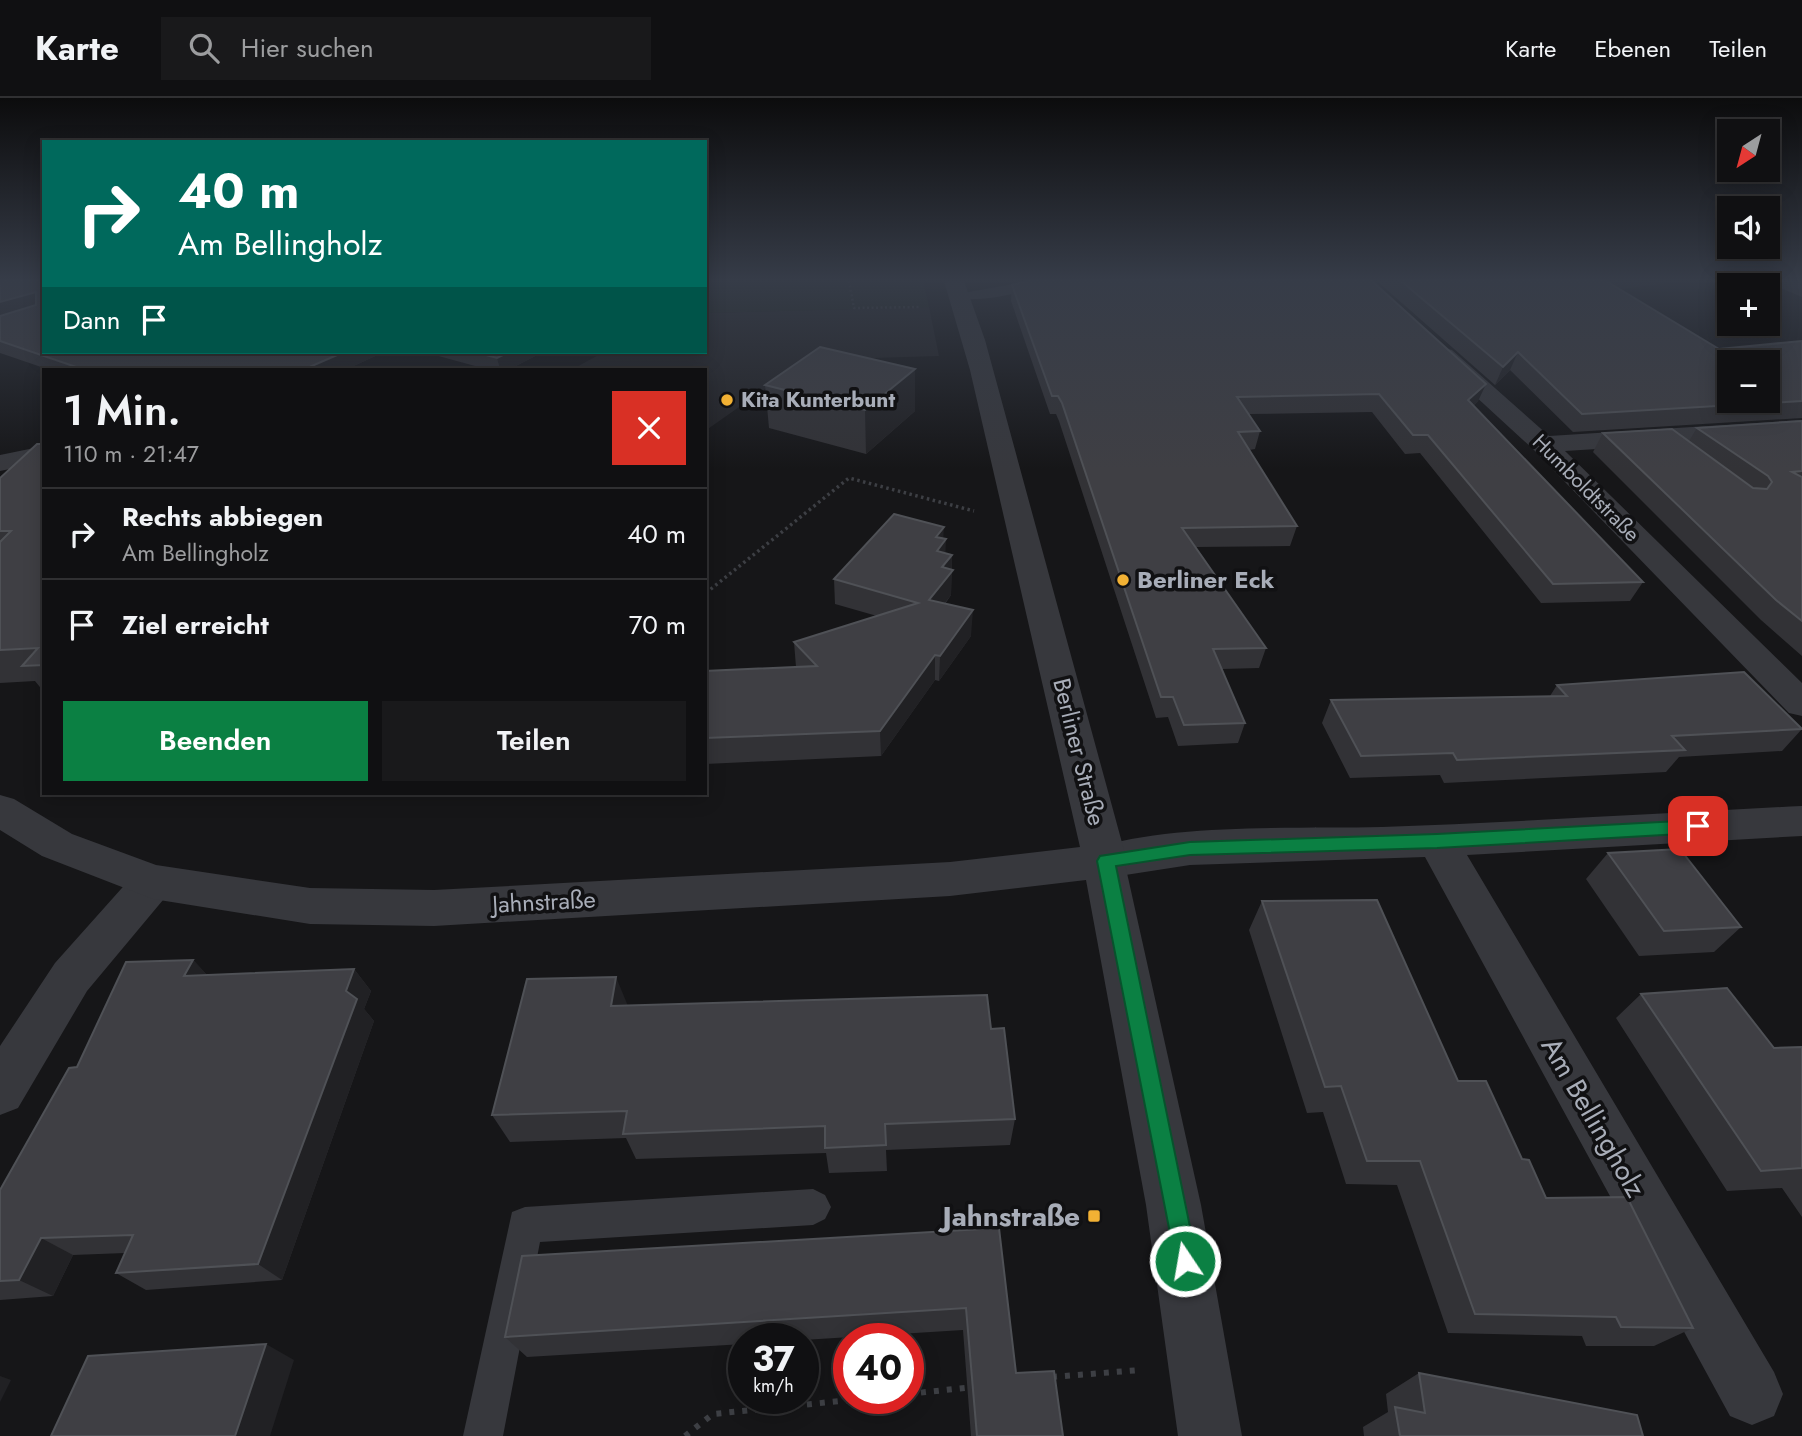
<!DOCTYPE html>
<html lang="de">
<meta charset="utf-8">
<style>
body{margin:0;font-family:Jost,sans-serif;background:#19191b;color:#f1f3f6;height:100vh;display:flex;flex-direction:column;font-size:26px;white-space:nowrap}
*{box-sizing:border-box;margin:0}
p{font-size:23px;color:#9c9d9f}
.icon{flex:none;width:38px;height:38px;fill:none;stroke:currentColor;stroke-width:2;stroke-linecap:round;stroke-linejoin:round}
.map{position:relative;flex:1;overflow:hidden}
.panel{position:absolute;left:42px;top:270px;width:665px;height:427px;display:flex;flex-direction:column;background:#101012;border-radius:0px;box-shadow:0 4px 18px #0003,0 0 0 2px #303032}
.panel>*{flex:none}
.banner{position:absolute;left:42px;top:42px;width:665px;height:214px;border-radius:0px;box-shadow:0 4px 18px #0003,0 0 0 2px #303032;background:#00695c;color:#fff;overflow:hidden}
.needle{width:46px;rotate:216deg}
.fabs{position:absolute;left:1717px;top:21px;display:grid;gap:14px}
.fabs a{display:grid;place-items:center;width:63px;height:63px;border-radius:0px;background:#101012;box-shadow:0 4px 18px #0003,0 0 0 2px #303032;font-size:35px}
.speed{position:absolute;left:728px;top:1225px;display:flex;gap:14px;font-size:35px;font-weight:700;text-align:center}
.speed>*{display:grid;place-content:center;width:91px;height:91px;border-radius:50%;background:#101012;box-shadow:0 4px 18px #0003,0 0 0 2px #303032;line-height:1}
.speed small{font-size:18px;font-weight:400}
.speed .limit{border:10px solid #d22;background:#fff;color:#111}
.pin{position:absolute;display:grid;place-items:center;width:60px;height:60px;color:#fff;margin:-30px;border-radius:14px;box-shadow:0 4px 10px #0006}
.me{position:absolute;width:77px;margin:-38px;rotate:348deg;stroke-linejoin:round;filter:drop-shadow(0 0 5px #0008)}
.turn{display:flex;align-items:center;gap:24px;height:147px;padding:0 21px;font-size:32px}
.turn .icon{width:91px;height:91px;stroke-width:2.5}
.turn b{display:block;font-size:49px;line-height:60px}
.then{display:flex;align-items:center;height:66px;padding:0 21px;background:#0003;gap:14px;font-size:26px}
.round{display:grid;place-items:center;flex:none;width:74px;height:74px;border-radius:0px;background:#19191b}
.overview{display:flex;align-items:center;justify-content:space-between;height:119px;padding:0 21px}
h1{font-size:42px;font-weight:600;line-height:52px}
.primary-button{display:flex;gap:14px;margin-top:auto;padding:14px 21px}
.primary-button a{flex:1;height:80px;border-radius:0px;background:#0b8043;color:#fff;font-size:28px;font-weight:600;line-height:80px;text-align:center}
.primary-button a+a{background:#19191b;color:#f1f3f6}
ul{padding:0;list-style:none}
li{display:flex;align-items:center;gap:21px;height:91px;padding:0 21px;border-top:2px solid #303032}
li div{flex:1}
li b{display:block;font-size:26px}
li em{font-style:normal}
header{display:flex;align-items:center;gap:42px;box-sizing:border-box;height:98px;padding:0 35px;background:#101012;border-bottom:2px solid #303032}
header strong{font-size:33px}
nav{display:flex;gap:38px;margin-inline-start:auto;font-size:24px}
.search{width:490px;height:63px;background:#19191b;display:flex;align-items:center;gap:18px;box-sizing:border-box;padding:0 24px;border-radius:0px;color:#9c9d9f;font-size:26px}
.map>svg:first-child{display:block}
.built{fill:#222225}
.green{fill:#1c231d}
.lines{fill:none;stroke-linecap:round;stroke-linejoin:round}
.path-far3{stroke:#3d3f44;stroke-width:2.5;stroke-dasharray:2 2.5;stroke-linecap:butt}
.path-far2{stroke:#3d3f44;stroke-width:3.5;stroke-dasharray:2.5 3.5;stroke-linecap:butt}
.path-far1{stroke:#3d3f44;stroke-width:4.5;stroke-dasharray:3.5 5;stroke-linecap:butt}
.path{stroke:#3d3f44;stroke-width:6;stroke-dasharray:5 8;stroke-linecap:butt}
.service{fill:#37383d;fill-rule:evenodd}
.minor{fill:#37383d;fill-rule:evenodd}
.tertiary{fill:#37383d;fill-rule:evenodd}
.wall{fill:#323236}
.shaded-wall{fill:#212124}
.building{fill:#3f3f44;stroke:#4f5156;stroke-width:2;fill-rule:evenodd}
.route{fill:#0b8043;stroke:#07532c;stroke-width:2}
.poi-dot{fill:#f2b134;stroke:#111113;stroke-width:2.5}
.labels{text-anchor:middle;stroke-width:7;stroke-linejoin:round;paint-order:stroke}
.far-poi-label{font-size:21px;font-weight:bold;fill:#a8adb8;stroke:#111113;text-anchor:start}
.far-street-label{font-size:21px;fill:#a8adb8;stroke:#111113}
.poi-label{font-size:24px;font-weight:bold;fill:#a8adb8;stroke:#111113;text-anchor:start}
.street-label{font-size:24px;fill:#a8adb8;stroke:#111113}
.near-street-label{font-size:28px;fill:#a8adb8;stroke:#111113}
.near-poi-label{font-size:28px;font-weight:bold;fill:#a8adb8;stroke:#111113;text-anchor:end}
</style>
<header>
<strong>Karte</strong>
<div class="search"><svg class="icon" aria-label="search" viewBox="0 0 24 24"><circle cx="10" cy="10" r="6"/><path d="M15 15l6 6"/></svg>Hier suchen</div>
<nav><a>Karte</a><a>Ebenen</a><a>Teilen</a></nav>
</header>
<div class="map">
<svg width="1802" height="1338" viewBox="0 0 1802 1338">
<rect width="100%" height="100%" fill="#161618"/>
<polygon class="built" points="929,209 939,258 806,262 705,333 705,271 573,271 604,254 705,254 705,215"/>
<polygon class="green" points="705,183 923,183 929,209 705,215"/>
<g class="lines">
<polyline class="path-far3" points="849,183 854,210 921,209"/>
<polyline class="path-far2" points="706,495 849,380 974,413"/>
<polyline class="path-far1" points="705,496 709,493"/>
<g class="path">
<polyline points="1052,1279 1140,1272"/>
<polyline points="908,1296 973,1289"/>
<polyline points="685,1338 713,1316 870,1300"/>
</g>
<g class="service">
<path d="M1029 183H1052C1038 193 967 208 953 198 957 195 1016 186 1029 183Z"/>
<polygon points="813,1091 825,1097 831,1109 825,1121 813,1127 540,1144 503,1338 463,1338 512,1114 525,1109"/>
</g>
<g class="minor">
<polygon points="1444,250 1452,252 1549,338 1802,322 1802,338 1565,353 1802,585 1802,618 1789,615 1534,352 1436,262 1433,257"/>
<polygon points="44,348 44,364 0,373 0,357"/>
<path d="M1802 708V738L1467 757 1774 1274 1783 1296 1774 1318 1752 1327 1730 1318 1425 759 1190 767 1106 780 1091 775 1085 763 1091 751C1172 725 1296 731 1382 729 1522 724 1662 715 1802 708Z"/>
<polygon points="153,767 168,772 174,784 168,796 87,893 18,1010 0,1017 0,948 55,865 138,772"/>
</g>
<polygon class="tertiary" points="944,183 964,183 985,242 1127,763 1125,766 1201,1107 1242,1338 1178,1338 1146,1107 1086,782 950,798 434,828 310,826 153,801 42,758 0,732 0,697 14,701 72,736 156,767 310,790 434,792 950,764 1080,749 970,272"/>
</g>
<g class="wall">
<polygon points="0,183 44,254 384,254 347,271 47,271 0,255"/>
<polygon points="1377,183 1681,183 1619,191 1719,251 1802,243 1802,320 1573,334 1510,272 1495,287"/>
<polygon points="1764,183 1802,183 1802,199"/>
<polygon points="1012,187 1486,286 1478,303 1473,308 1643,484 1630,503 1541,505 1420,355 1405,356 1372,314 1249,316 1260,333 1255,351 1249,352 1297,428 1290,448 1196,449 1266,550 1259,570 1222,571 1245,625 1238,645 1178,648 1168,619 1156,620 1059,323 1056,316 1050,316 1011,203"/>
<polygon points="424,254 543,254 510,271 486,271"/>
<polygon points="765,287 915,313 866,356 769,330"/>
<polygon points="1802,323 1802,558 1761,522 1593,354 1603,335 1689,343 1697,330"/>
<polygon points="44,346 44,594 35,583 0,585 0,380"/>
<polygon points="943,441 945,455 952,457 951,497 945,506 971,538 939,583 935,582 881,658 705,666 705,573 796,569 794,544 877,518 835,506 834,481"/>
<polygon points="1557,587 1802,631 1782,653 1679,659 1666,674 1444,685 1440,677 1350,680 1322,625 1331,602 1550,598"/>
<polygon points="1608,755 1741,829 1714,854 1639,858 1586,781"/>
<polygon points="1262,803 1458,983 1522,1061 1546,1100 1693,1230 1654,1248 1586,1248 1582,1238 1448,1235 1397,1087 1346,1086 1323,1014 1307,1015 1249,832"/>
<polygon points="193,862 207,877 354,871 371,893 364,911 374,923 282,1182 146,1192 116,1175 125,1155 73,1157 53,1198 0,1202 0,1092 77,969"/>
<polygon points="1641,896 1774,950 1802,949 1802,1119 1782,1090 1727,1093 1616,920"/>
<polygon points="627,907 991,931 1015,1021 1010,1047 886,1052 887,1073 829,1075 826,1055 636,1061 626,1040 510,1044 492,1017"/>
<polygon points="999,1130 1016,1275 1063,1338 971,1338 963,1232 803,1242 803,1241 744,1241 744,1246 527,1259 505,1239"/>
<polygon points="1419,1275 1643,1338 1364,1338 1363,1329 1388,1314 1386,1296"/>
</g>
<g class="shaded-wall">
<polygon points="1597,183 1681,183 1591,195"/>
<polygon points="36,194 44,206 0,222 0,204"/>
<polygon points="344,254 384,254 347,271 305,271"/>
<polygon points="509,254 543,254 510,271 500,271 497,260"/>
<polygon points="1518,254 1510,272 1495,287 1503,269"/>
<polygon points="915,271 915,313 866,356 865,312"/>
<polygon points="1486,286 1478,303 1460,320 1468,302"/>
<polygon points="944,429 943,445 946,441 945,466 952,457 951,497 928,527 929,502 936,439"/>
<polygon points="973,512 971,538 939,583 940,558"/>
<polygon points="935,557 935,582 881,658 880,633"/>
<polygon points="193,862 214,884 184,878"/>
<polygon points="354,871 371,893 364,911 374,923 282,1182 258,1166 346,893"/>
<polygon points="616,879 628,908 611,908"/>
<polygon points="41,1140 73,1157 53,1198 19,1182"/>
<polygon points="266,1246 294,1262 270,1338 235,1338"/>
<polygon points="0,1278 11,1282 0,1304"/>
</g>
<g class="building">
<polygon points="0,183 44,183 44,254 344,254 305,271 82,271 0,243 0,218 36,207 36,194 0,204"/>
<polygon points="1028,183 1372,183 1486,286 1468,302 1643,484 1553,486 1428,337 1413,337 1379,296 1237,299 1260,333 1238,334 1297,428 1182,430 1266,550 1213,551 1245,625 1184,627 1173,599 1161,599 1062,305 1058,298 1052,298 1012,187"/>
<path d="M1401 183H1606L1719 251 1802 243V303L1582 316 1518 254 1503 269ZM1729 264H1768V303H1729Z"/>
<polygon points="820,249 915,271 865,312 765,287"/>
<polygon points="475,254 509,254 497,260"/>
<polygon points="1802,323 1802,373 1792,374 1802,379 1802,523 1776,502 1603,335 1672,331 1753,390 1767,391 1772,384 1768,378 1697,330"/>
<polygon points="37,346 44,346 44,567 22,568 38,550 0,552 0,444 11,433 0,433 0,380"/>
<polygon points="894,416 944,429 936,439 946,441 937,453 952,457 942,469 953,472 929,502 973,512 940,558 935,557 880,633 705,640 705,573 817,568 794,544 918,505 834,481"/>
<polygon points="1744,574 1802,631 1672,638 1685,652 1457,662 1453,655 1361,658 1331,602 1567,598 1557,587"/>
<polygon points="1680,751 1741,829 1664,833 1608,755"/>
<polygon points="1377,802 1458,983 1486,983 1522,1061 1529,1062 1546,1100 1627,1099 1693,1230 1621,1229 1616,1219 1475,1216 1420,1063 1367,1063 1341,988 1325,989 1262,803"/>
<polygon points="193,862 184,878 354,871 346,893 357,901 258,1166 116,1175 133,1137 41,1140 19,1182 0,1183 0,1092 69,970 77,969 126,864"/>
<polygon points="616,879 611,908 987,897 991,931 1004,930 1015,1021 885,1026 886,1047 825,1050 825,1028 623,1036 627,1013 492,1017 527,881"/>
<polygon points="1727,890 1774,950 1802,949 1802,1070 1761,1073 1641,896"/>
<polygon points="999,1130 1016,1275 1054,1273 1063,1338 977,1338 966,1210 505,1239 522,1158"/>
<polygon points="266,1246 235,1338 51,1338 88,1258"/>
<polygon points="1419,1275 1637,1317 1643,1338 1400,1338 1395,1309 1425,1315"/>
</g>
<linearGradient id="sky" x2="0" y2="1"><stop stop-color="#0c0c0d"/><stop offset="0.49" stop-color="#363c48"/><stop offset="1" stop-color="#363c48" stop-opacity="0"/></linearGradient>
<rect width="1802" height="371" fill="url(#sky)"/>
<polygon class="route" points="1698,722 1706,728 1698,735 1437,750 1190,757 1116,768 1197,1163 1193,1171 1185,1175 1177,1171 1097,763 1100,758 1190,744 1437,736"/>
<g class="poi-dot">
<circle cx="727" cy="302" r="7"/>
<circle cx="1123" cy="482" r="7"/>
<rect x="1087" y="1111" width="14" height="14" rx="3.5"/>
</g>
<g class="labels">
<g class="far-poi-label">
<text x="741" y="309">Kita Kunterbunt</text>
</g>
<g class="far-street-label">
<text transform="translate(1586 390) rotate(45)" y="7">Humboldtstraße</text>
</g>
<g class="poi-label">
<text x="1137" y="490">Berliner Eck</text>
</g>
<g class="street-label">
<text transform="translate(1079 654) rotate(76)" y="8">Berliner Straße</text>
<text transform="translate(544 804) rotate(-3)" y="8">Jahnstraße</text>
</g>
<g class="near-street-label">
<text transform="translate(1594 1019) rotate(60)" y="10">Am Bellingholz</text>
</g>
<g class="near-poi-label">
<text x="1080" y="1128">Jahnstraße</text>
</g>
</g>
</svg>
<div class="fabs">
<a><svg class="needle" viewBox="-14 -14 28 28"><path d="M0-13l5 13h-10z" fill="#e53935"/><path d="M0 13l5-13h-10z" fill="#9c9d9f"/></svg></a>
<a><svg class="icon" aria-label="sound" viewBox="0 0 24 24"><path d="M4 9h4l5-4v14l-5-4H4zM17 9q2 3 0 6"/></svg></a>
<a>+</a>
<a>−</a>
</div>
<div class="speed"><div>37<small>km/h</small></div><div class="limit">40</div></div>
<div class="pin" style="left:1698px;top:728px;background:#d93025"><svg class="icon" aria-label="arrive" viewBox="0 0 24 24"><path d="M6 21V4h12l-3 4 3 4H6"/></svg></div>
<svg class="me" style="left:1185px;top:1163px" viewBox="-20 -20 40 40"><circle r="17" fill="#0b8043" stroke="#fff" stroke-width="3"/><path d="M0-11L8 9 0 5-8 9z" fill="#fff"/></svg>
<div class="banner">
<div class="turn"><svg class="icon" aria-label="right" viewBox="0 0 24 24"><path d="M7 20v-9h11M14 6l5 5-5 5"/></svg><div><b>40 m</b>Am Bellingholz</div></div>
<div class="then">Dann<svg class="icon" aria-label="arrive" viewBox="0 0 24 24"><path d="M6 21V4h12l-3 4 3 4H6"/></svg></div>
</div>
<section class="panel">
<div class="overview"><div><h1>1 Min.</h1><p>110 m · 21:47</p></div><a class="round" style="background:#d93025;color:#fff"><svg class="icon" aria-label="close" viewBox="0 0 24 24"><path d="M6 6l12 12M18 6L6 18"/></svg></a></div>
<ul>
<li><svg class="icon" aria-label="right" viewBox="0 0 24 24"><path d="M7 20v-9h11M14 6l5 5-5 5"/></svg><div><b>Rechts abbiegen</b><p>Am Bellingholz</p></div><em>40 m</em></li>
<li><svg class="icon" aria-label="arrive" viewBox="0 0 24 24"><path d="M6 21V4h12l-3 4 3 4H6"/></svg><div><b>Ziel erreicht</b></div><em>70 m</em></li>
</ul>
<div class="primary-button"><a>Beenden</a><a>Teilen</a></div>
</section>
</div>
